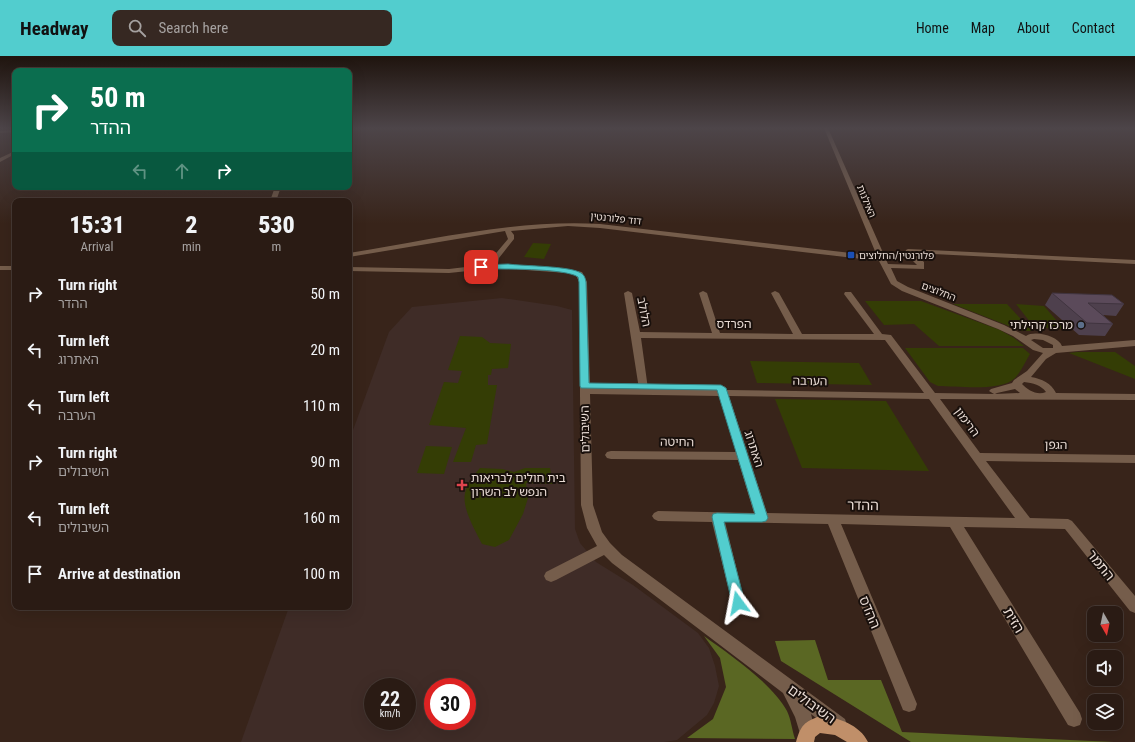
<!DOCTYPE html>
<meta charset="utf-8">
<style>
body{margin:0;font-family:"Roboto Condensed","Noto Sans Hebrew",sans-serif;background:#362822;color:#f1f3f6;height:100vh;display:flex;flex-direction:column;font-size:15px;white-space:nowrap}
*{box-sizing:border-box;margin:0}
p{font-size:13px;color:#a5a1a0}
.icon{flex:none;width:22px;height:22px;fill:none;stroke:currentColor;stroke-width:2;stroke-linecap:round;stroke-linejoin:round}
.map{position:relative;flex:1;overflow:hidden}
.drawer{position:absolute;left:12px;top:142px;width:340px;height:412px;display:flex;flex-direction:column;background:#2a1b14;border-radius:8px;box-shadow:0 4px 16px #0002,0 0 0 1px #463934}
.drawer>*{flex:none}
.hud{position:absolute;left:12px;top:12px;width:340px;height:122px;border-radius:8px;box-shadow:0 4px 16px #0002,0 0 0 1px #463934;background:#0b6e4f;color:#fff;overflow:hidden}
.needle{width:26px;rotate:171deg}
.tools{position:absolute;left:1087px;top:550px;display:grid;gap:8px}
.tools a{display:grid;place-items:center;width:36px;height:36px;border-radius:8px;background:#2a1b14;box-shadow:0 4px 16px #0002,0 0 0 1px #463934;font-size:20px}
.speed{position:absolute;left:364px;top:622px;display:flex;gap:8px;font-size:20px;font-weight:700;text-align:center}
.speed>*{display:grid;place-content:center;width:52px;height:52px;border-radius:50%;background:#2a1b14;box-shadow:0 4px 16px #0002,0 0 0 1px #463934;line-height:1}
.speed small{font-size:10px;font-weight:400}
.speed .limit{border:6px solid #d22;background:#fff;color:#111}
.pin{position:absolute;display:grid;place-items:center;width:34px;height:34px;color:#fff;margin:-17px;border-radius:8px;box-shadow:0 2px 6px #0006}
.me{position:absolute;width:44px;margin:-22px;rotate:347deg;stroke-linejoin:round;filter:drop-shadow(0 0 3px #0008)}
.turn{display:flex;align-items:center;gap:14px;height:84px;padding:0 12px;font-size:18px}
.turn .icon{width:52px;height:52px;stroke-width:2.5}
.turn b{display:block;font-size:28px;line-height:34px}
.lanes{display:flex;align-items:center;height:38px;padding:0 12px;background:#0003;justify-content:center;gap:20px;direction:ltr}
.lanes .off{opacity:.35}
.eta{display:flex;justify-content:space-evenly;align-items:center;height:68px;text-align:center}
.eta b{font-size:24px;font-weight:800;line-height:28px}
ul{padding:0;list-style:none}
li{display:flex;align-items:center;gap:12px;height:56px;padding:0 12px}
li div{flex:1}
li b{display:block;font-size:15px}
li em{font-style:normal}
header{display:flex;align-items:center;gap:24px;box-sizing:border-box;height:56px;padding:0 20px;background:#52cdce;color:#111}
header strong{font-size:19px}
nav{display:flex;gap:22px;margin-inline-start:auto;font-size:14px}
.search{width:280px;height:36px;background:#362822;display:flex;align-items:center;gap:10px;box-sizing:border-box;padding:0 14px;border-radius:8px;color:#a5a1a0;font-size:15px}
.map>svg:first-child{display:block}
.medical{fill:#3f2c27;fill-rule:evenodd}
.green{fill:#343d05}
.forest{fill:#5a6723}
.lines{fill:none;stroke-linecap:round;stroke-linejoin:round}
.minor{fill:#755d4b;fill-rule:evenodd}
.major{fill:#c08f69;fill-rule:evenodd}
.wall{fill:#4e404d}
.building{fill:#5b4a5a;stroke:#40343f}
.route{fill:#52cdce;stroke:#358586}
.transit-dot{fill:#1a4fb4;stroke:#19100c;stroke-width:1.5}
.service-dot{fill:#5c6f8a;stroke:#19100c;stroke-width:1.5}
.health-dot{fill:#e0444e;stroke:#19100c;stroke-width:1.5}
.labels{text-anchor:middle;stroke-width:4;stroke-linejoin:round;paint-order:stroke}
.far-street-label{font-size:10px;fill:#e8dbd4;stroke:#19100c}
.far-poi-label{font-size:10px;fill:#e8dbd4;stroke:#19100c;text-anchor:start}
.street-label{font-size:12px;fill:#e8dbd4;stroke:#19100c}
.poi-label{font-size:12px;fill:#e8dbd4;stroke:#19100c;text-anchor:end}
.near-street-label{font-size:14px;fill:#e8dbd4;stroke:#19100c}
</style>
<header>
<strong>Headway</strong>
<div class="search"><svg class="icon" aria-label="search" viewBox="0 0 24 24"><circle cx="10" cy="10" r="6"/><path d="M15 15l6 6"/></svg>Search here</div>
<nav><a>Home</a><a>Map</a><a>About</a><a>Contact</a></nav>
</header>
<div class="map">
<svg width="1135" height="686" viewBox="0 0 1135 686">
<rect width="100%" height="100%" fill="#38241a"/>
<path class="medical" d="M502 242 557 250 572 254 575 473 580 487 596 506 633 529 698 577 709 592 715 610 719 630 714 647 707 659 677 684 664 686H241L289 551H349V385L389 276 412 251ZM373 631H407V665H373ZM433 631H467V665H433Z"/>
<g class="green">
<polygon points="533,187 551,188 544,203 524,201"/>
<polygon points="865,245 921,245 1000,274 1014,282 1024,290 939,290 914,268 884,269"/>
<polygon points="953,248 1007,248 1032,275 1022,275"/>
<polygon points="1016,248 1044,250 1064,273 1034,271"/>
<polygon points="460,280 482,281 490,287 511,288 508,312 492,313 491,319 488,319 488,329 497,329 487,388 476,389 471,406 453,406 466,372 429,369 444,326 458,327 462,315 448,314"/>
<path d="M905 292H1023L1030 298C1025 306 1021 316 1015 322 1001 336 957 330 938 330L930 326Z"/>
<polygon points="1077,296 1115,296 1135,310 1135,323 1069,297"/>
<polygon points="750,305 859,307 872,329 757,327"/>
<polygon points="775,343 886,345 929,415 802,412"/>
<polygon points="426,390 452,391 444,418 417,417"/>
<path d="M480 412 502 413 514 416 525 412H550L553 428 526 427 528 442 523 458 509 484 495 491 482 488C475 474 462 453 465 437 467 428 474 419 480 412Z"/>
</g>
<g class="forest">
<path d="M704 580C730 599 772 627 787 655 791 663 792 674 795 683L687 682 713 663 726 631 720 602Z"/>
<polygon points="815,584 828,624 881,624 902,676 1114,686 911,686 781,605 775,585"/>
</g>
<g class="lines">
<g class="minor">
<path d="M824 72H828L888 208 917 209 905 197 906 194 908 193 1135 204V208L913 197 924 206V213L891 212 897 225 908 231 1004 269 1026 280C1035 274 1058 280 1062 290L1135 284V290L1056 297 1046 303 1031 321C1042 323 1051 327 1056 337L1135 338V344L940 343 980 397 1135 399V407L986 405 1030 462 1068 463 1072 465 1135 540V557L1130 555 1065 473 964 471 1080 657 1082 663 1080 669 1074 671 1068 669 950 471 841 468 917 648 915 654 909 656 903 654 828 468 725 466 745 547 743 551 738 553 733 551 712 466 658 465 654 463 652 460 654 457 658 455 754 457 738 404 611 403 607 402 605 399 607 396 611 395 736 396 719 340 590 338 593 449 602 476 610 487 622 499 845 663 847 669 845 675 839 677 833 675 811 658 816 678 814 684 807 686 802 684 795 661 783 637 612 507 604 499 556 524 551 526 546 524 544 520 546 516 597 490 587 472 581 449 579 226 576 219 567 217 497 212 449 217 349 215V211L449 213 491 208 492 202 508 183 505 175 349 201V197C431 184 517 163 600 168L877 200ZM568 170 600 172 879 205 891 228 902 235 998 273 1013 280 1033 294 1043 297 1027 315 1014 324 1012 327 991 333 989 335 994 338 935 337 891 279 882 278 851 236H845L844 238 874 278H802L779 237 775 235 771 237 793 278 720 277 707 237 703 235 699 237 712 277 640 276 632 237 628 235 624 237 639 333 590 332 587 226 582 216 567 213 498 208 499 202 514 183V179L511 175ZM641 282 885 284 924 337 727 334 724 330H718L717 334 648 333ZM1034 283 1043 284 1053 289V292H1043L1031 284ZM1024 326C1033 327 1041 329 1046 336 1037 340 1028 334 1022 328ZM1015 333 1020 337 995 338 997 337ZM729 340 929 343 1015 462 767 457Z"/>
<polygon points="15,74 15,76 0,77 0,75"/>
<polygon points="15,95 15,98 0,106 0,102"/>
<polygon points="275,131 281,131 276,145 270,145"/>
<rect x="0" y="210" width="15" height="4"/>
</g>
<path class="major" d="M820 660C838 661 860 669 868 686H847L835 679 820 677 815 681 814 686H796C801 669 804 666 820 660Z"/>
</g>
<polygon class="wall" points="1052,237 1124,248 1116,260 1103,259 1113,268 1105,280 1079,279 1045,249"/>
<polygon class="building" points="1052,237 1112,239 1124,248 1088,247 1113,268 1087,267"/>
<linearGradient id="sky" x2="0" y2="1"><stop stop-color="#1f140e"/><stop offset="0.43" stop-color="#4d4549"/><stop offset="1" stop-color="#4d4549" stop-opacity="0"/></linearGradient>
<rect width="1135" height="168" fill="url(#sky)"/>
<path class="route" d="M508 208C523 210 567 210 579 216 584 218 585 221 586 226L589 327 721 329 726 332 768 462 766 465 762 466H724L745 547 743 551 738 553 734 551 732 547 712 461 713 458 717 457 755 458 717 334 581 332 580 330 579 226 578 221C565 212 499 213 481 213L478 211 481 209Z"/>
<rect class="transit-dot" x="847" y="195" width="8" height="8" rx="2"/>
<circle class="service-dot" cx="1081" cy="269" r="4"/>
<path class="health-dot" d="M460 423h4v4h4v4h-4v4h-4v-4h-4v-4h4z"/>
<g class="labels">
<g class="far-street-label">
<text transform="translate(867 145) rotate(67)" y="4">האילנות</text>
<text transform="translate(616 162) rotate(6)" y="4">דוד פלורנטין</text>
<text transform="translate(939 235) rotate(21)" y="4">החלוצים</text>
</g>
<g class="far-poi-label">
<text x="859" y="203">פלורנטין/החלוצים</text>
</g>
<g class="street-label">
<text transform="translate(644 256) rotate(79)" y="4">הלולב</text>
<text x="734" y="272">הפרדס</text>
<text transform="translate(810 325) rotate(1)" y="4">הערבה</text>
<text transform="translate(967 366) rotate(53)" y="4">הרימון</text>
<text transform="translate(585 373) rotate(-91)" y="4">השיבולים</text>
<text transform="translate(677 386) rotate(1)" y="4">החיטה</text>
<text transform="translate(1056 389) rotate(1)" y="4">הגפן</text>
<text transform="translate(754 393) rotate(72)" y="4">האתרוג</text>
</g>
<g class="poi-label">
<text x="1073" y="273">מרכז קהילתי</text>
<text x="471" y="426" text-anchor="start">בית חולים לבריאות<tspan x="471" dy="14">הנפש לב השרון</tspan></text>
</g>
<g class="near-street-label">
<text transform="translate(863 449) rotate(1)" y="5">ההדר</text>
<text transform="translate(1101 509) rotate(51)" y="5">התמר</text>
<text transform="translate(870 556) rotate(67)" y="5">ההדס</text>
<text transform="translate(1014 564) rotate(59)" y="5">הזית</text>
<text transform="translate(812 648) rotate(36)" y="5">השיבולים</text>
</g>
</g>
</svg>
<div class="tools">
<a><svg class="needle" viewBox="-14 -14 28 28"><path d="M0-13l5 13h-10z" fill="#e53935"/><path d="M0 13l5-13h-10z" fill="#a5a1a0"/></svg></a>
<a><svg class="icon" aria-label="sound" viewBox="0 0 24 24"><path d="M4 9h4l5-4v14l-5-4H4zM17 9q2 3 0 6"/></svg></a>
<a><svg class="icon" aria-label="layers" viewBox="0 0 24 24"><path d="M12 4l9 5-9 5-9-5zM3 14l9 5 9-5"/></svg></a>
</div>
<div class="speed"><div>22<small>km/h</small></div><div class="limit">30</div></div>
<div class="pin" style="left:481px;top:211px;background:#d93025"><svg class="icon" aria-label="arrive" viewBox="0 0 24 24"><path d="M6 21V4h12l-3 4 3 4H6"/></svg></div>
<svg class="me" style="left:738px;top:547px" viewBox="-20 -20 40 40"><path d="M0-17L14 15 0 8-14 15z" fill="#52cdce" stroke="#fff" stroke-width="4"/></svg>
<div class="hud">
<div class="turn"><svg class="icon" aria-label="right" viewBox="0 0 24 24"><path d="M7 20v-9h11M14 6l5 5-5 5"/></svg><div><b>50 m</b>ההדר</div></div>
<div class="lanes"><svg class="icon off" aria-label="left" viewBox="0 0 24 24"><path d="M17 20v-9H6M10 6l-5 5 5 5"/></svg><svg class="icon off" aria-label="ahead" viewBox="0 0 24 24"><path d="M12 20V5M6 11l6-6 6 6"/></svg><svg class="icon" aria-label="right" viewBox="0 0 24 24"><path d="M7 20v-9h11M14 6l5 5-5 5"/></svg></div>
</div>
<section class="drawer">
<div class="eta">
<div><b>15:31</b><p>Arrival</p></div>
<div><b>2</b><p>min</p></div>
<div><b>530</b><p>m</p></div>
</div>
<ul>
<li><svg class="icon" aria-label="right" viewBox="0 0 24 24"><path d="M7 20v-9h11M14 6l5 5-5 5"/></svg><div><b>Turn right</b><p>ההדר</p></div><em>50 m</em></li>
<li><svg class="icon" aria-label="left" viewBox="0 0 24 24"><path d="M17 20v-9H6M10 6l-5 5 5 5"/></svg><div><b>Turn left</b><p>האתרוג</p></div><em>20 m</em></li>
<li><svg class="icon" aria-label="left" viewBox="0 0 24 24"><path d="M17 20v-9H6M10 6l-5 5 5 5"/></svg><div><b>Turn left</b><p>הערבה</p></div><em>110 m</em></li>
<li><svg class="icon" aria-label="right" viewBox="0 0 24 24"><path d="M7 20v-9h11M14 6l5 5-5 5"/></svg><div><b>Turn right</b><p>השיבולים</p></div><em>90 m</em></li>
<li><svg class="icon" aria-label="left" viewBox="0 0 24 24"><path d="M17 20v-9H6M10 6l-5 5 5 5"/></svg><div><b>Turn left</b><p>השיבולים</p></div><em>160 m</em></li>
<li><svg class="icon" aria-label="arrive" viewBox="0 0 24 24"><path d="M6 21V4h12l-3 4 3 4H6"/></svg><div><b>Arrive at destination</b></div><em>100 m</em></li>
</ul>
</section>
</div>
